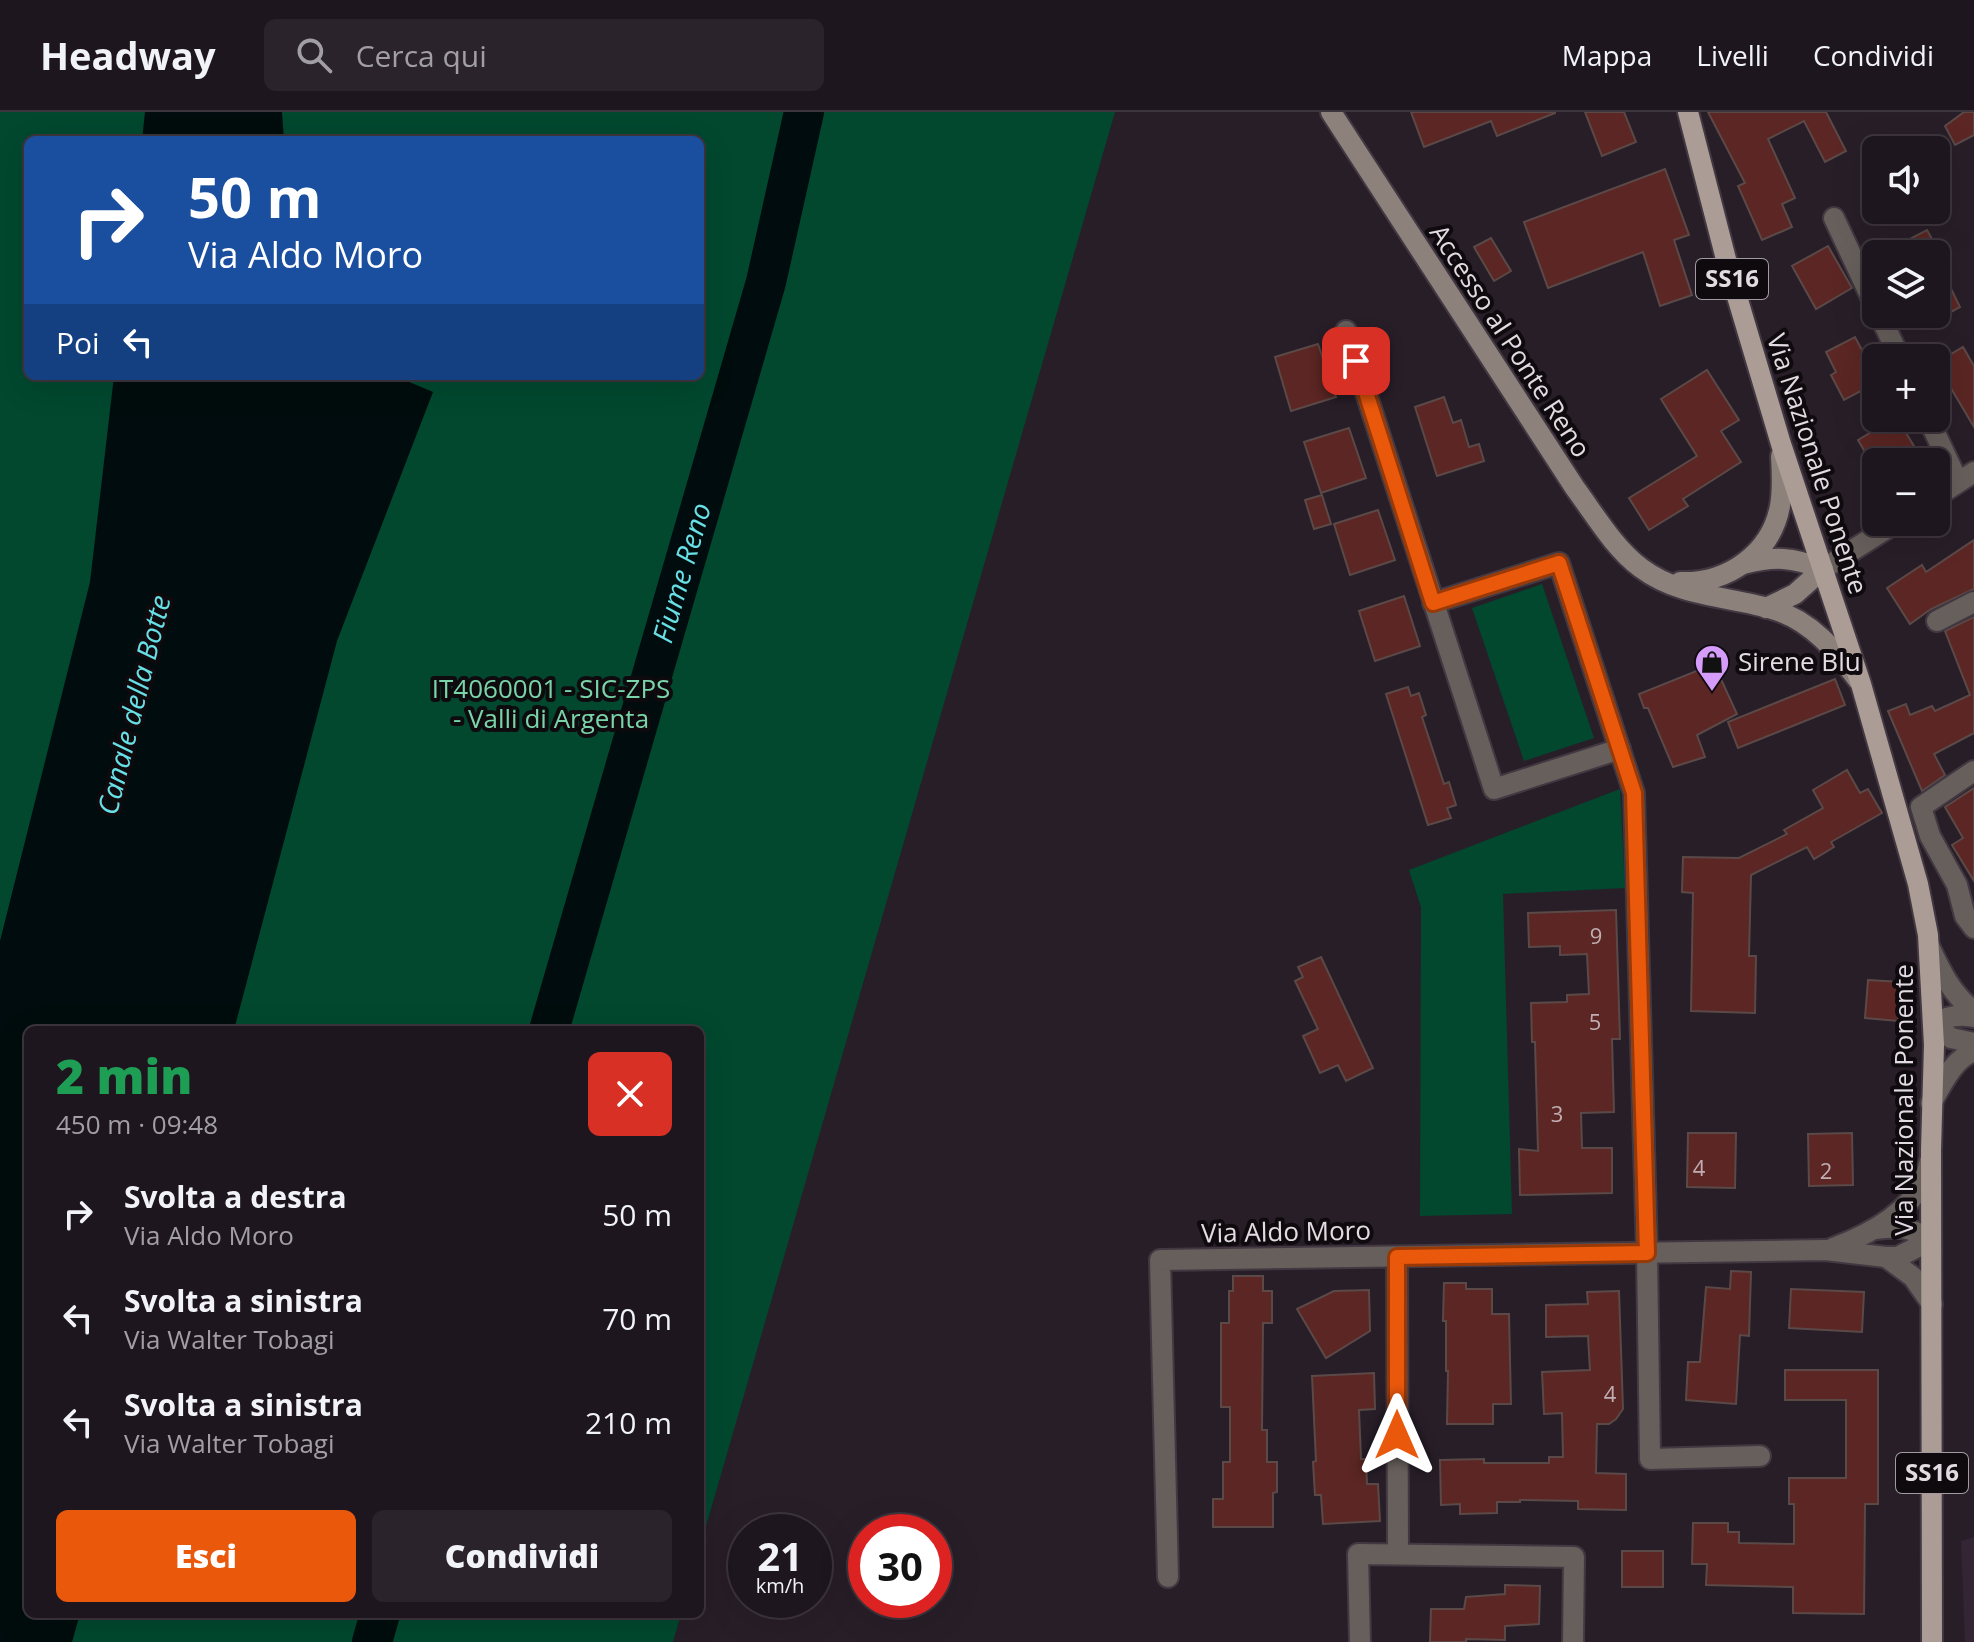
<!DOCTYPE html>
<html lang="it">
<meta charset="utf-8">
<style>
body{margin:0;font-family:"Open Sans",sans-serif;background:#2b232b;color:#f1f3f6;height:100vh;display:flex;flex-direction:column;font-size:30px;white-space:nowrap}
*{box-sizing:border-box;margin:0}
p{font-size:26px;color:#a19fa4}
.icon{flex:none;width:44px;height:44px;fill:none;stroke:currentColor;stroke-width:2;stroke-linecap:round;stroke-linejoin:round}
.map{position:relative;flex:1;overflow:hidden}
.panel{position:absolute;left:24px;top:914px;width:680px;height:592px;display:flex;flex-direction:column;background:#1e161e;border-radius:12px;box-shadow:0 8px 32px #0002,0 0 0 2px #3c353c}
.panel>*{flex:none}
.top-card{position:absolute;left:24px;top:24px;width:680px;height:244px;border-radius:12px;box-shadow:0 8px 32px #0002,0 0 0 2px #3c353c;background:#1a4fa0;color:#fff;overflow:hidden}
.tools{position:absolute;left:1862px;top:24px;display:grid;gap:16px}
.tools a{display:grid;place-items:center;width:88px;height:88px;border-radius:12px;background:#1e161e;box-shadow:0 8px 32px #0002,0 0 0 2px #3c353c;font-size:40px}
.speed{position:absolute;left:728px;top:1402px;display:flex;gap:16px;font-size:40px;font-weight:700;text-align:center}
.speed>*{display:grid;place-content:center;width:104px;height:104px;border-radius:50%;background:#1e161e;box-shadow:0 8px 32px #0002,0 0 0 2px #3c353c;line-height:1}
.speed small{font-size:20px;font-weight:400}
.speed .limit{border:12px solid #d22;background:#fff;color:#111}
.pin{position:absolute;display:grid;place-items:center;width:68px;height:68px;color:#fff;margin:-34px;border-radius:16px;box-shadow:0 4px 12px #0006}
.me{position:absolute;width:88px;margin:-44px;rotate:0deg;stroke-linejoin:round;filter:drop-shadow(0 0 6px #0008)}
.turn{display:flex;align-items:center;gap:28px;height:168px;padding:0 32px;font-size:36px}
.turn .icon{width:104px;height:104px;stroke-width:2.5}
.turn b{display:block;font-size:56px;line-height:68px}
.then{display:flex;align-items:center;height:76px;padding:0 32px;background:#0003;gap:16px;font-size:30px}
.round{display:grid;place-items:center;flex:none;width:84px;height:84px;border-radius:12px;background:#2b232b}
.headline{display:flex;align-items:center;justify-content:space-between;height:136px;padding:0 32px}
h1{font-size:48px;font-weight:800;line-height:60px;color:#1e9e55}
.primary-button{display:flex;gap:16px;margin-top:auto;padding:16px 32px}
.primary-button a{flex:1;height:92px;border-radius:12px;background:#ea580c;color:#fff;font-size:32px;font-weight:800;line-height:92px;text-align:center}
.primary-button a+a{background:#2b232b;color:#f1f3f6}
ul{padding:0;list-style:none}
li{display:flex;align-items:center;gap:24px;height:104px;padding:0 32px}
li div{flex:1}
li b{display:block;font-size:30px}
li em{font-style:normal}
header{display:flex;align-items:center;gap:48px;box-sizing:border-box;height:112px;padding:0 40px;background:#1e161e;border-bottom:2px solid #3c353c}
header strong{font-size:38px}
nav{display:flex;gap:44px;margin-inline-start:auto;font-size:28px}
.search{width:560px;height:72px;background:#2b232b;display:flex;align-items:center;gap:20px;box-sizing:border-box;padding:0 28px;border-radius:12px;color:#a19fa4;font-size:30px}
.map>svg:first-child{display:block}
.built{fill:#342534}
.green{fill:#01482f;fill-rule:evenodd}
.water{fill:#000c0d}
.lines{fill:none;stroke-linecap:round;stroke-linejoin:round}
.river{stroke:#000c0d;stroke-width:40}
.building{fill:#5b2623;stroke:#5b4948;stroke-width:2}
.minor-casing{stroke:#423842;stroke-width:24}
.tertiary-casing{stroke:#423842;stroke-width:24}
.secondary-casing{stroke:#423842;stroke-width:24}
.primary-casing{stroke:#423842;stroke-width:24}
.minor{stroke:#665f5b;stroke-width:20}
.tertiary{stroke:#665f5b;stroke-width:20}
.secondary{stroke:#8d817c;stroke-width:20}
.primary{stroke:#ab9c95;stroke-width:20}
.route-casing{stroke:#983908;stroke-width:20}
.route{stroke:#ea580c;stroke-width:14}
.labels{text-anchor:middle;stroke-width:8;stroke-linejoin:round;paint-order:stroke}
.number-label{font-size:22px;fill:#c0aeb2}
.shield{fill:#0e0a0e;stroke:#a29ca2;stroke-width:2}
.shield-label{font-size:24px;font-weight:bold;fill:#e2dbe2}
.street-label{font-size:26px;fill:#e2dbe2;stroke:#0e0a0e}
.poi-label{font-size:26px;fill:#e2dbe2;stroke:#0e0a0e;text-anchor:start}
.park-label{font-size:26px;fill:#79d4a9;stroke:#0e0a0e}
.water-label{font-size:28px;font-style:italic;fill:#67e0e6;stroke:#0e0a0e}
</style>
<header>
<strong>Headway</strong>
<div class="search"><svg class="icon" aria-label="search" viewBox="0 0 24 24"><circle cx="10" cy="10" r="6"/><path d="M15 15l6 6"/></svg>Cerca qui</div>
<nav><a>Mappa</a><a>Livelli</a><a>Condividi</a></nav>
</header>
<div class="map">
<svg width="1974" height="1530" viewBox="0 0 1974 1530">
<rect width="100%" height="100%" fill="#281e28"/>
<polygon class="built" points="1974,1425 1974,1530 1965,1530 1961,1429"/>
<g class="green">
<path d="M0 0H1115L700 1435V918H28V1502H681L673 1530H0ZM28 28H700V264H28Z"/>
<polygon points="1542,472 1594,626 1524,649 1472,496"/>
<polygon points="1620,677 1625,776 1503,782 1512,1102 1420,1104 1421,795 1409,758"/>
</g>
<g class="water">
<polygon points="145,0 282,0 284,28 142,28"/>
<polygon points="114,264 395,264 433,280 337,529 234,918 28,918 28,1502 80,1502 72,1530 0,1530 0,829 90,470"/>
</g>
<g class="lines">
<g class="river">
<path id="s1" d="M549 918 766 170 804 0"/>
<polyline points="372,1530 380,1502"/>
</g>
</g>
<g class="building">
<polygon points="1411,0 1555,0 1555,1 1497,24 1491,9 1424,35"/>
<polygon points="1585,0 1624,0 1636,30 1602,44"/>
<polygon points="1708,0 1826,0 1846,39 1825,50 1804,9 1768,27 1795,86 1782,92 1792,115 1762,128 1738,74 1745,71"/>
<polygon points="1964,0 1974,0 1974,23 1955,33 1945,14"/>
<polygon points="1665,57 1689,123 1674,128 1692,183 1660,194 1643,140 1548,176 1524,110"/>
<polygon points="1927,118 1937,136 1926,142 1881,142"/>
<polygon points="1491,126 1511,159 1494,169 1474,135"/>
<polygon points="1828,134 1852,176 1816,197 1792,154"/>
<polygon points="1936,146 1960,195 1936,208"/>
<polygon points="1855,225 1876,264 1876,271 1844,288 1831,263 1836,260 1826,240"/>
<polygon points="1318,232 1336,285 1291,299 1275,245"/>
<polygon points="1963,235 1974,254 1974,315 1936,251"/>
<polygon points="1707,258 1739,308 1721,319 1741,350 1683,387 1688,394 1649,418 1629,386 1697,344 1661,287"/>
<polygon points="1444,285 1453,311 1461,308 1469,335 1479,332 1484,349 1437,364 1415,295"/>
<polygon points="1895,306 1897,306 1920,344 1910,350 1871,350 1858,328"/>
<polygon points="1349,316 1366,366 1321,381 1304,330"/>
<polygon points="1322,383 1331,412 1314,417 1305,388"/>
<polygon points="1378,398 1395,448 1350,463 1334,412"/>
<polygon points="1974,428 1974,477 1931,497 1910,512 1887,476 1922,453 1926,460"/>
<polygon points="1404,484 1420,534 1375,549 1359,499"/>
<polygon points="1974,505 1974,621 1934,642 1945,663 1922,679 1888,599 1906,592 1910,603 1932,594 1935,599 1970,583 1945,519"/>
<polygon points="1714,552 1737,602 1697,623 1705,645 1673,655 1648,596 1644,596 1639,582"/>
<polygon points="1835,567 1845,593 1738,636 1728,610"/>
<polygon points="1408,575 1411,584 1419,581 1426,603 1422,605 1444,672 1449,670 1456,693 1447,696 1451,706 1428,713 1386,582"/>
<polygon points="1847,658 1860,681 1868,677 1882,701 1831,730 1834,735 1814,747 1807,735 1751,763 1749,844 1756,844 1755,901 1691,899 1693,781 1682,780 1683,745 1739,746 1787,722 1784,718 1823,696 1813,678"/>
<polygon points="1974,676 1974,769 1952,733 1963,726 1945,695"/>
<polygon points="1616,798 1620,927 1612,927 1614,1000 1581,1001 1582,1036 1612,1036 1612,1081 1520,1083 1519,1037 1538,1039 1535,930 1532,930 1531,891 1567,890 1567,883 1589,882 1587,842 1560,843 1560,834 1529,835 1528,801"/>
<polygon points="1321,845 1373,956 1346,969 1338,953 1320,961 1303,924 1318,917 1295,869 1303,865 1298,855"/>
<polygon points="1868,868 1901,870 1898,909 1865,906"/>
<polygon points="1688,1021 1736,1021 1735,1076 1687,1075"/>
<polygon points="1852,1021 1853,1073 1809,1074 1808,1022"/>
<polygon points="1731,1159 1751,1160 1749,1224 1740,1223 1736,1292 1686,1288 1688,1250 1700,1250 1706,1175 1730,1177"/>
<polygon points="1233,1164 1263,1164 1263,1179 1272,1179 1272,1211 1263,1211 1262,1318 1267,1318 1267,1350 1277,1350 1277,1380 1273,1381 1273,1415 1213,1415 1213,1387 1223,1387 1223,1350 1230,1350 1230,1295 1221,1295 1221,1211 1229,1211 1229,1179 1233,1179"/>
<polygon points="1444,1171 1466,1171 1466,1177 1492,1177 1492,1202 1509,1202 1511,1292 1493,1292 1493,1312 1447,1312 1448,1259 1446,1259 1446,1209 1443,1209"/>
<polygon points="1791,1177 1864,1180 1862,1220 1789,1216"/>
<polygon points="1369,1178 1370,1219 1326,1246 1297,1197 1334,1179"/>
<polygon points="1619,1179 1623,1297 1616,1307 1609,1312 1597,1312 1596,1361 1626,1362 1626,1398 1578,1397 1578,1389 1520,1388 1520,1390 1497,1390 1497,1401 1460,1402 1460,1392 1441,1393 1440,1348 1484,1347 1484,1351 1549,1351 1549,1345 1563,1345 1562,1301 1544,1302 1542,1260 1590,1258 1588,1224 1546,1225 1546,1193 1588,1192 1587,1180"/>
<polygon points="1785,1258 1878,1258 1878,1392 1865,1392 1864,1502 1793,1501 1793,1475 1706,1473 1707,1452 1692,1452 1693,1411 1728,1411 1728,1420 1739,1420 1739,1431 1794,1432 1794,1392 1789,1392 1789,1366 1846,1366 1846,1288 1785,1288"/>
<polygon points="1374,1261 1375,1297 1359,1298 1361,1347 1366,1347 1367,1372 1378,1372 1380,1409 1323,1412 1321,1383 1315,1383 1313,1350 1316,1349 1312,1264"/>
<rect x="1622" y="1439" width="41" height="36"/>
<polygon points="1505,1473 1540,1474 1539,1512 1505,1514 1505,1528 1466,1527 1466,1530 1430,1530 1431,1497 1464,1497 1466,1485 1505,1482"/>
</g>
<g class="lines">
<g class="minor-casing">
<g id="minor">
<polyline points="1834,106 1876,196"/>
<polyline points="1879,202 1900,246"/>
<polyline points="1346,219 1494,677 1620,637"/>
<polyline points="1928,306 1958,370"/>
<polyline points="1433,491 1559,451 1634,681 1647,1141 1650,1347 1760,1344"/>
<polyline points="1937,509 1974,490"/>
<polyline points="1974,659 1921,695 1930,724 1957,773 1965,804 1974,816"/>
<path d="M1875 1117C1899 1114 1910 1115 1931 1128"/>
<path d="M1833 1136C1868 1123 1907 1103 1924 1068 1927 1062 1928 1055 1930 1049"/>
<polyline points="1397,1145 1398,1442"/>
<polyline points="1886,1145 1913,1165 1932,1192"/>
<polyline points="1168,1465 1160,1148 1825,1138 1886,1145 1898,1145 1931,1128"/>
<polyline points="1360,1530 1358,1442 1574,1445 1573,1530"/>
</g>
</g>
<g class="tertiary-casing">
<g id="tertiary">
<polyline points="1936,385 1974,360"/>
<polyline points="1823,457 1897,410"/>
<path d="M1929 834C1940 858 1952 883 1974 899"/>
<path d="M1974 905C1959 902 1946 904 1933 912L1951 926 1974 931"/>
<path d="M1931 991C1942 973 1953 947 1974 939"/>
</g>
</g>
<g class="secondary-casing">
<g id="secondary">
<path d="M1331 0 1575 376C1595 403 1614 436 1641 456 1681 486 1731 484 1775 498 1811 509 1836 539 1858 568"/>
<path d="M1743 452C1775 444 1792 445 1823 457L1795 482 1766 496"/>
<path d="M1680 470C1727 472 1771 442 1780 394 1783 377 1782 361 1781 344"/>
</g>
</g>
<g class="primary-casing">
<polyline id="primary" points="1688,0 1727,151 1781,332 1861,572 1918,772 1928,823 1934,933 1931,1038 1932,1530"/>
</g>
<use href="#minor" class="minor"/>
<use href="#tertiary" class="tertiary"/>
<use href="#secondary" class="secondary"/>
<use href="#primary" class="primary"/>
</g>
<g class="lines">
<g class="route-casing">
<polyline id="route" points="1356,249 1433,491 1559,451 1634,681 1647,1141 1397,1145 1397,1323"/>
</g>
<use href="#route" class="route"/>
</g>
<defs>
<g id="shop-pin" transform="scale(1.8)"><path d="M0 17L-7.5 6A9.5 9.5 0 1 1 7.5 6Z" fill="#d59cfb" stroke="#0e0a0e"/><path d="M-5-2.5h2.3a2.7 3.5 0 0 1 5.4 0H5L5.5 6h-11ZM-1.5-2.5h3a1.5 2.3 0 0 0-3 0Z" fill="#111"/></g>
</defs>
<g fill-rule="evenodd">
<use href="#shop-pin" x="1712" y="550"/>
</g>
<g class="labels">
<g class="number-label">
<text x="1596" y="832">9</text>
<text x="1595" y="918">5</text>
<text x="1557" y="1010">3</text>
<text x="1699" y="1064">4</text>
<text x="1826" y="1067">2</text>
<text x="1610" y="1290">4</text>
</g>
<g class="shield">
<rect x="1696" y="147" width="72" height="40" rx="6"/>
<rect x="1896" y="1341" width="72" height="40" rx="6"/>
</g>
<g class="shield-label">
<text x="1732" y="175">SS16</text>
<text x="1932" y="1369">SS16</text>
</g>
<g class="street-label">
<text transform="translate(1510 229) rotate(57)" y="9">Accesso al Ponte Reno</text>
<text transform="translate(1817 352) rotate(72)" y="9">Via Nazionale Ponente</text>
<text transform="translate(1904 988) rotate(-90)" y="9">Via Nazionale Ponente</text>
<text transform="translate(1286 1120) rotate(-1)" y="9">Via Aldo Moro</text>
</g>
<g class="poi-label">
<text x="1738" y="559">Sirene Blu</text>
</g>
<g class="park-label">
<text x="551" y="586">IT4060001 - SIC-ZPS<tspan x="551" dy="30">- Valli di Argenta</tspan></text>
</g>
<g class="water-label">
<text dy="10" stroke="none"><textPath href="#s1" startOffset="476">Fiume Reno</textPath></text>
<text transform="translate(134 593) rotate(-76)" y="10">Canale della Botte</text>
</g>
</g>
</svg>
<div class="tools">
<a><svg class="icon" aria-label="sound" viewBox="0 0 24 24"><path d="M4 9h4l5-4v14l-5-4H4zM17 9q2 3 0 6"/></svg></a>
<a><svg class="icon" aria-label="layers" viewBox="0 0 24 24"><path d="M12 4l9 5-9 5-9-5zM3 14l9 5 9-5"/></svg></a>
<a>+</a>
<a>−</a>
</div>
<div class="speed"><div>21<small>km/h</small></div><div class="limit">30</div></div>
<div class="pin" style="left:1356px;top:249px;background:#d93025"><svg class="icon" aria-label="arrive" viewBox="0 0 24 24"><path d="M6 21V4h12l-3 4 3 4H6"/></svg></div>
<svg class="me" style="left:1397px;top:1323px" viewBox="-20 -20 40 40"><path d="M0-17L14 15 0 8-14 15z" fill="#ea580c" stroke="#fff" stroke-width="4"/></svg>
<div class="top-card">
<div class="turn"><svg class="icon" aria-label="right" viewBox="0 0 24 24"><path d="M7 20v-9h11M14 6l5 5-5 5"/></svg><div><b>50 m</b>Via Aldo Moro</div></div>
<div class="then">Poi<svg class="icon" aria-label="left" viewBox="0 0 24 24"><path d="M17 20v-9H6M10 6l-5 5 5 5"/></svg></div>
</div>
<section class="panel">
<div class="headline"><div><h1>2 min</h1><p>450 m · 09:48</p></div><a class="round" style="background:#d93025;color:#fff"><svg class="icon" aria-label="close" viewBox="0 0 24 24"><path d="M6 6l12 12M18 6L6 18"/></svg></a></div>
<ul>
<li><svg class="icon" aria-label="right" viewBox="0 0 24 24"><path d="M7 20v-9h11M14 6l5 5-5 5"/></svg><div><b>Svolta a destra</b><p>Via Aldo Moro</p></div><em>50 m</em></li>
<li><svg class="icon" aria-label="left" viewBox="0 0 24 24"><path d="M17 20v-9H6M10 6l-5 5 5 5"/></svg><div><b>Svolta a sinistra</b><p>Via Walter Tobagi</p></div><em>70 m</em></li>
<li><svg class="icon" aria-label="left" viewBox="0 0 24 24"><path d="M17 20v-9H6M10 6l-5 5 5 5"/></svg><div><b>Svolta a sinistra</b><p>Via Walter Tobagi</p></div><em>210 m</em></li>
</ul>
<div class="primary-button"><a>Esci</a><a>Condividi</a></div>
</section>
</div>
